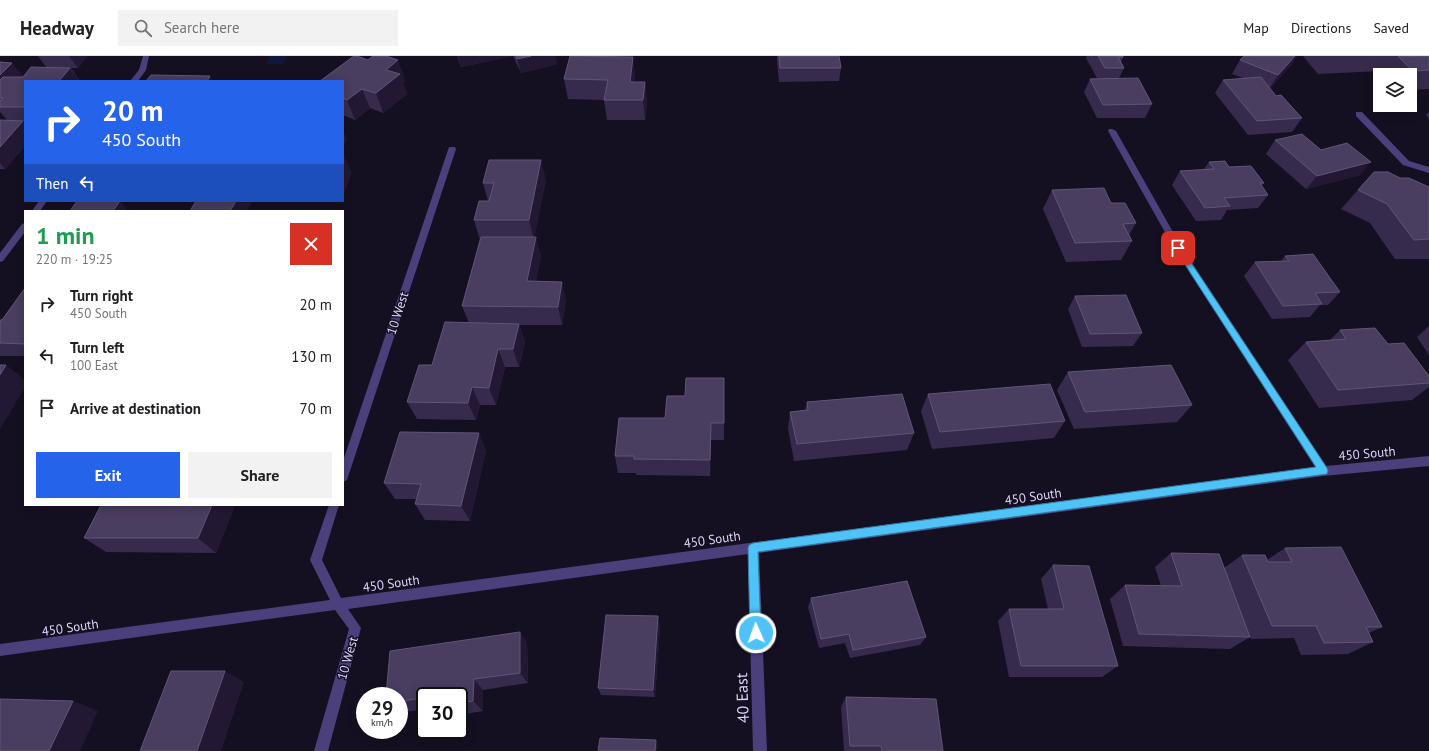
<!DOCTYPE html>
<meta charset="utf-8">
<style>
body{margin:0;font-family:"PT Sans",sans-serif;background:#f2f2f2;color:#202124;height:100vh;display:flex;flex-direction:column;font-size:15px;white-space:nowrap}
*{box-sizing:border-box;margin:0}
p{font-size:13px;color:#757577}
.icon{flex:none;width:22px;height:22px;fill:none;stroke:currentColor;stroke-width:2;stroke-linecap:round;stroke-linejoin:round}
.map{position:relative;flex:1;overflow:hidden}
.panel{position:absolute;left:24px;top:154px;width:320px;height:296px;display:flex;flex-direction:column;background:#fff;border-radius:0px;box-shadow:0 2px 10px #0003}
.panel>*{flex:none}
.top-card{position:absolute;left:24px;top:24px;width:320px;height:122px;border-radius:0px;box-shadow:0 2px 10px #0003;background:#2563eb;color:#fff;overflow:hidden}
.buttons{position:absolute;left:1373px;top:12px;display:grid;gap:8px}
.buttons a{display:grid;place-items:center;width:44px;height:44px;border-radius:0px;background:#fff;box-shadow:0 2px 10px #0003;font-size:20px}
.speed{position:absolute;left:356px;top:631px;display:flex;gap:8px;font-size:20px;font-weight:700;text-align:center}
.speed>*{display:grid;place-content:center;width:52px;height:52px;border-radius:50%;background:#fff;box-shadow:0 2px 10px #0003;line-height:1}
.speed small{font-size:10px;font-weight:400}
.speed .limit{border:2px solid #111;border-radius:6px;background:#fff;color:#111}
.pin{position:absolute;display:grid;place-items:center;width:34px;height:34px;color:#fff;margin:-17px;border-radius:8px;box-shadow:0 2px 6px #0006}
.me{position:absolute;width:44px;margin:-22px;rotate:358deg;stroke-linejoin:round;filter:drop-shadow(0 0 3px #0008)}
.turn{display:flex;align-items:center;gap:14px;height:84px;padding:0 12px;font-size:18px}
.turn .icon{width:52px;height:52px;stroke-width:2.5}
.turn b{display:block;font-size:28px;line-height:34px}
.then{display:flex;align-items:center;height:38px;padding:0 12px;background:#0003;gap:8px;font-size:15px}
.round{display:grid;place-items:center;flex:none;width:42px;height:42px;border-radius:0px;background:#f2f2f2}
.summary{display:flex;align-items:center;justify-content:space-between;height:68px;padding:0 12px}
h1{font-size:24px;font-weight:800;line-height:30px;color:#1e9e55}
.cta{display:flex;gap:8px;margin-top:auto;padding:8px 12px}
.cta a{flex:1;height:46px;border-radius:0px;background:#2563eb;color:#fff;font-size:16px;font-weight:800;line-height:46px;text-align:center}
.cta a+a{background:#f2f2f2;color:#202124}
ul{padding:0;list-style:none}
li{display:flex;align-items:center;gap:12px;height:52px;padding:0 12px}
li div{flex:1}
li b{display:block;font-size:15px}
li em{font-style:normal}
header{display:flex;align-items:center;gap:24px;box-sizing:border-box;height:56px;padding:0 20px;background:#fff;border-bottom:1px solid #e0e0e0}
header strong{font-size:19px}
nav{display:flex;gap:22px;margin-inline-start:auto;font-size:14px}
.search{width:280px;height:36px;background:#f2f2f2;display:flex;align-items:center;gap:10px;box-sizing:border-box;padding:0 14px;border-radius:0px;color:#757577;font-size:15px}
.map>svg:first-child{display:block}
.water{fill:#0f183b}
.lines{fill:none;stroke-linecap:round;stroke-linejoin:round}
.lane{fill:#4b407b;fill-rule:evenodd}
.street{fill:#4b407b;fill-rule:evenodd}
.wall{fill:#372b4d}
.shaded-wall{fill:#221834}
.building{fill:#493d60;stroke:#605578}
.route{fill:#4fc3f7;stroke:#337fa1}
.labels{text-anchor:middle;stroke-width:3;stroke-linejoin:round;paint-order:stroke}
.street-label{font-size:13px;fill:#ded4fa;stroke:#151021}
.near-street-label{font-size:16px;fill:#ded4fa;stroke:#151021}
</style>
<header>
<strong>Headway</strong>
<div class="search"><svg class="icon" aria-label="search" viewBox="0 0 24 24"><circle cx="10" cy="10" r="6"/><path d="M15 15l6 6"/></svg>Search here</div>
<nav><a>Map</a><a>Directions</a><a>Saved</a></nav>
</header>
<div class="map">
<svg width="1429" height="695" viewBox="0 0 1429 695">
<rect width="100%" height="100%" fill="#151021"/>
<polygon class="water" points="270,0 287,0 283,8 265,8"/>
<g class="lines">
<polygon class="lane" points="1109,73 1112,73 1116,75 1182,192 1181,194 1175,194 1108,75"/>
<g class="street">
<polygon points="143,0 149,0 146,14 138,25 130,25 139,14"/>
<polygon points="1356,56 1362,56 1409,105 1429,111 1429,117 1403,109 1356,60"/>
<polygon points="449,91 455,91 456,93 348,421 347,424 343,426 343,405"/>
<polygon points="39,145 47,145 40,155 32,155"/>
<polygon points="25,167 25,176 3,205 0,206 0,197 22,168"/>
<polygon points="1178,189 1181,190 1326,410 1429,400 1429,410 1323,420 759,497 767,695 753,695 748,498 348,553 361,572 328,695 314,695 349,573 335,554 0,600 0,588 330,544 310,504 329,449 339,449 322,504 341,542 1315,411 1175,194 1174,192 1175,190"/>
</g>
</g>
<g class="wall">
<polygon points="38,0 87,0 78,12 71,12 80,25 25,25 25,65 23,65 25,67 25,90 5,113 0,113 0,64 7,64 0,56 0,6 12,7 22,21 47,12"/>
<polygon points="457,0 512,0 461,11"/>
<polygon points="513,0 555,0 557,8 521,17"/>
<polygon points="777,0 839,0 841,12 839,25 779,26 777,4"/>
<polygon points="1087,0 1123,0 1123,1 1121,6 1124,12 1119,22 1152,48 1145,62 1097,62 1084,36 1090,23 1097,22 1086,2"/>
<polygon points="1303,0 1429,0 1429,33 1410,34 1410,19 1382,19 1379,15 1318,18"/>
<polygon points="1240,4 1292,8 1270,32 1276,40 1302,62 1292,76 1248,79 1215,37 1223,24 1243,22 1232,18"/>
<polygon points="635,20 634,26 645,26 647,46 645,64 607,64 604,44 568,43 564,23"/>
<polygon points="405,24 403,26 407,38 383,57 370,52 355,64 343,59 343,25"/>
<polygon points="1429,56 1429,63 1426,59"/>
<polygon points="1275,84 1321,94 1360,119 1306,133 1266,98"/>
<polygon points="1209,106 1229,111 1264,127 1261,130 1268,139 1258,152 1227,154 1221,164 1196,165 1172,129 1180,115 1204,113"/>
<polygon points="1400,122 1429,131 1429,203 1395,203 1370,167 1341,153 1358,134"/>
<polygon points="546,124 534,181 541,200 536,225 566,244 562,269 519,269 525,286 519,311 505,311 496,349 480,349 476,364 417,363 407,346 469,267 462,250 480,184 474,164 488,145 483,127"/>
<polygon points="1052,134 1111,147 1136,167 1129,179 1132,185 1121,204 1066,206 1043,153"/>
<polygon points="1285,200 1340,236 1328,249 1320,249 1310,261 1272,263 1244,220 1255,206 1281,205"/>
<polygon points="25,232 25,300 0,300 0,264 2,264"/>
<polygon points="1075,240 1142,277 1133,290 1082,291 1068,253"/>
<polygon points="1429,270 1429,299 1417,281"/>
<polygon points="1340,274 1388,288 1429,320 1429,331 1412,344 1319,352 1288,304 1306,286 1330,284"/>
<polygon points="1068,316 1192,349 1177,366 1074,373 1057,334"/>
<polygon points="928,338 1065,365 1054,382 932,393 921,355"/>
<polygon points="807,346 914,377 907,394 794,405 788,373 790,356 805,354"/>
<polygon points="665,362 724,367 724,384 711,384 710,420 636,419 636,417 618,417 615,400"/>
<polygon points="486,394 470,465 425,464 415,448 417,443 395,443 384,427"/>
<polygon points="235,449 216,497 106,496 84,482"/>
<polygon points="1285,492 1382,571 1369,577 1373,586 1348,598 1301,599 1294,582 1251,583 1242,560 1250,581 1230,593 1123,590 1110,543 1125,529 1161,530 1155,511 1171,497 1224,512 1242,499 1267,504"/>
<polygon points="1053,509 1118,610 1102,621 1009,621 998,565 1009,553 1048,553 1041,523"/>
<polygon points="811,542 926,581 920,589 850,602 845,587 819,592 808,551"/>
<polygon points="660,569 655,641 601,639 598,632"/>
<polygon points="520,576 527,588 528,627 483,634 483,655 459,659 459,640 425,640 425,653 399,657 399,640"/>
<polygon points="846,641 943,695 844,695 841,651"/>
</g>
<g class="shaded-wall">
<polygon points="69,0 87,0 78,12"/>
<polygon points="458,0 512,0 461,11"/>
<polygon points="531,0 555,0 557,8 521,17 517,3"/>
<polygon points="1295,0 1297,0 1292,8 1269,33 1278,19"/>
<polygon points="633,1 635,20 631,45 630,26"/>
<polygon points="398,4 405,24 403,26 407,38 383,57 376,37 386,14"/>
<polygon points="12,7 23,20 0,25 0,19"/>
<polygon points="70,12 80,25 59,25"/>
<polygon points="210,20 213,25 207,25"/>
<polygon points="645,26 647,46 645,64 643,44"/>
<polygon points="362,33 370,52 355,64 347,44"/>
<polygon points="23,65 25,67 25,90 5,113 0,107 0,91"/>
<polygon points="343,74 347,83 343,93"/>
<polygon points="343,97 352,117 344,137 343,136"/>
<polygon points="541,104 546,124 534,184 529,164"/>
<polygon points="1371,106 1360,119 1306,133 1317,120"/>
<polygon points="120,145 128,155 113,155"/>
<polygon points="236,145 252,145 247,155 230,155"/>
<polygon points="536,181 541,200 533,244 527,225"/>
<polygon points="562,226 566,244 562,269 558,251"/>
<polygon points="519,268 525,286 519,311 513,293"/>
<polygon points="498,293 505,311 496,349 489,332"/>
<polygon points="6,309 25,324 25,331 0,373 0,319"/>
<polygon points="472,331 480,349 476,364 468,347"/>
<polygon points="479,377 486,394 470,465 461,450"/>
<polygon points="212,449 235,449 216,497 198,482"/>
<polygon points="658,560 660,569 655,641 653,634"/>
<polygon points="520,576 527,588 528,627 520,617"/>
<polygon points="225,615 244,626 221,695 197,695"/>
<polygon points="474,623 483,634 483,655 473,645"/>
<polygon points="73,645 98,655 80,695 49,695"/>
<polygon points="656,684 658,690 657,695 655,695"/>
</g>
<g class="building">
<polygon points="354,0 357,0 368,4 373,0 386,0 398,4 386,14 400,18 376,37 362,33 347,44 343,42 343,25 320,25"/>
<polygon points="516,0 531,0 517,3"/>
<polygon points="570,0 633,1 630,26 645,26 643,44 604,44 608,24 564,23"/>
<polygon points="779,0 839,0 841,12 780,12"/>
<polygon points="1098,0 1123,0 1123,1 1118,1 1124,12 1105,12"/>
<polygon points="1244,0 1295,0 1278,19 1240,4"/>
<polygon points="1398,0 1429,0 1429,14 1413,15"/>
<polygon points="0,6 12,7 0,19"/>
<polygon points="31,11 70,12 59,25 25,25 25,51 0,51 0,45 3,42 0,42 0,24 3,21 23,21"/>
<polygon points="151,19 210,20 207,25 146,25"/>
<polygon points="1261,21 1276,40 1281,39 1302,62 1257,65 1223,24"/>
<polygon points="1138,22 1152,48 1103,49 1090,23"/>
<polygon points="0,64 23,65 0,91"/>
<polygon points="1302,78 1321,94 1347,87 1371,106 1317,120 1275,84"/>
<polygon points="489,104 541,104 529,164 474,164 479,145 489,145 494,127 483,127"/>
<polygon points="1225,105 1229,111 1251,110 1264,127 1260,127 1268,139 1224,142 1230,150 1205,152 1180,115 1214,113 1209,106"/>
<polygon points="1374,116 1388,116 1400,122 1409,122 1429,131 1429,183 1414,184 1387,148 1358,134"/>
<polygon points="1104,132 1111,147 1125,147 1136,167 1123,168 1132,185 1075,187 1052,134"/>
<polygon points="77,145 120,145 113,155 70,155"/>
<polygon points="196,145 236,145 230,155 190,155"/>
<polygon points="481,181 536,181 527,225 562,226 558,251 462,250"/>
<polygon points="1313,198 1340,236 1315,237 1322,248 1283,250 1255,206 1289,205 1285,200"/>
<polygon points="25,232 25,288 0,287 0,264 2,264"/>
<polygon points="1126,239 1142,277 1090,278 1075,240"/>
<polygon points="445,266 519,268 513,293 498,293 489,332 472,331 468,347 407,346 419,309 432,309"/>
<polygon points="1375,272 1388,288 1404,287 1429,320 1429,327 1338,334 1306,286 1346,283 1340,274"/>
<polygon points="0,309 6,309 0,319"/>
<polygon points="1171,309 1192,349 1085,356 1068,316"/>
<polygon points="686,322 724,322 724,367 711,367 710,404 634,403 634,400 615,400 619,362 665,362 667,340 685,340"/>
<polygon points="1050,328 1065,365 940,376 928,338"/>
<polygon points="902,338 914,377 797,388 790,356 808,354 807,346"/>
<polygon points="400,376 479,377 461,450 415,448 421,428 384,427"/>
<polygon points="101,449 212,449 198,482 84,482"/>
<polygon points="1341,491 1382,571 1366,571 1373,586 1324,587 1316,570 1272,570 1242,499 1265,499 1268,506 1292,506 1285,492"/>
<polygon points="1171,497 1219,498 1250,581 1139,578 1125,529 1182,530"/>
<polygon points="1053,509 1089,510 1118,610 1021,610 1009,553 1064,553"/>
<polygon points="907,525 926,581 853,594 849,578 821,583 811,542"/>
<polygon points="606,559 658,560 653,634 598,632"/>
<polygon points="520,576 520,617 474,623 473,645 459,647 459,640 441,640 441,639 433,640 425,640 425,641 399,646 399,640 386,640 390,595"/>
<polygon points="171,615 225,615 197,695 140,695"/>
<polygon points="846,641 936,643 943,695 882,695 881,690 850,690"/>
<polygon points="0,643 73,645 49,695 0,695"/>
<polygon points="600,682 656,684 655,695 598,695"/>
</g>
<polygon class="route" points="1178,189 1180,190 1327,412 1328,415 1327,418 758,496 761,577 760,581 756,582 752,581 750,577 748,492 749,489 753,487 1316,411 1175,193 1174,192"/>
<g class="labels">
<g class="street-label">
<text transform="translate(397 257) rotate(-72)" y="5">10 West</text>
<text transform="translate(1367 397) rotate(-5)" y="5">450 South</text>
<text transform="translate(1033 440) rotate(-8)" y="5">450 South</text>
<text transform="translate(712 483) rotate(-8)" y="5">450 South</text>
<text transform="translate(391 527) rotate(-8)" y="5">450 South</text>
<text transform="translate(70 571) rotate(-8)" y="5">450 South</text>
<text transform="translate(347 602) rotate(-74)" y="5">10 West</text>
</g>
<g class="near-street-label">
<text transform="translate(742 642) rotate(-92)" y="6">40 East</text>
</g>
</g>
</svg>
<div class="buttons">
<a><svg class="icon" aria-label="layers" viewBox="0 0 24 24"><path d="M12 4l9 5-9 5-9-5zM3 14l9 5 9-5"/></svg></a>
</div>
<div class="speed"><div>29<small>km/h</small></div><div class="limit">30</div></div>
<div class="pin" style="left:1178px;top:192px;background:#d93025"><svg class="icon" aria-label="arrive" viewBox="0 0 24 24"><path d="M6 21V4h12l-3 4 3 4H6"/></svg></div>
<svg class="me" style="left:756px;top:577px" viewBox="-20 -20 40 40"><circle r="17" fill="#4fc3f7" stroke="#fff" stroke-width="3"/><path d="M0-11L8 9 0 5-8 9z" fill="#fff"/></svg>
<div class="top-card">
<div class="turn"><svg class="icon" aria-label="right" viewBox="0 0 24 24"><path d="M7 20v-9h11M14 6l5 5-5 5"/></svg><div><b>20 m</b>450 South</div></div>
<div class="then">Then<svg class="icon" aria-label="left" viewBox="0 0 24 24"><path d="M17 20v-9H6M10 6l-5 5 5 5"/></svg></div>
</div>
<section class="panel">
<div class="summary"><div><h1>1 min</h1><p>220 m · 19:25</p></div><a class="round" style="background:#d93025;color:#fff"><svg class="icon" aria-label="close" viewBox="0 0 24 24"><path d="M6 6l12 12M18 6L6 18"/></svg></a></div>
<ul>
<li><svg class="icon" aria-label="right" viewBox="0 0 24 24"><path d="M7 20v-9h11M14 6l5 5-5 5"/></svg><div><b>Turn right</b><p>450 South</p></div><em>20 m</em></li>
<li><svg class="icon" aria-label="left" viewBox="0 0 24 24"><path d="M17 20v-9H6M10 6l-5 5 5 5"/></svg><div><b>Turn left</b><p>100 East</p></div><em>130 m</em></li>
<li><svg class="icon" aria-label="arrive" viewBox="0 0 24 24"><path d="M6 21V4h12l-3 4 3 4H6"/></svg><div><b>Arrive at destination</b></div><em>70 m</em></li>
</ul>
<div class="cta"><a>Exit</a><a>Share</a></div>
</section>
</div>
